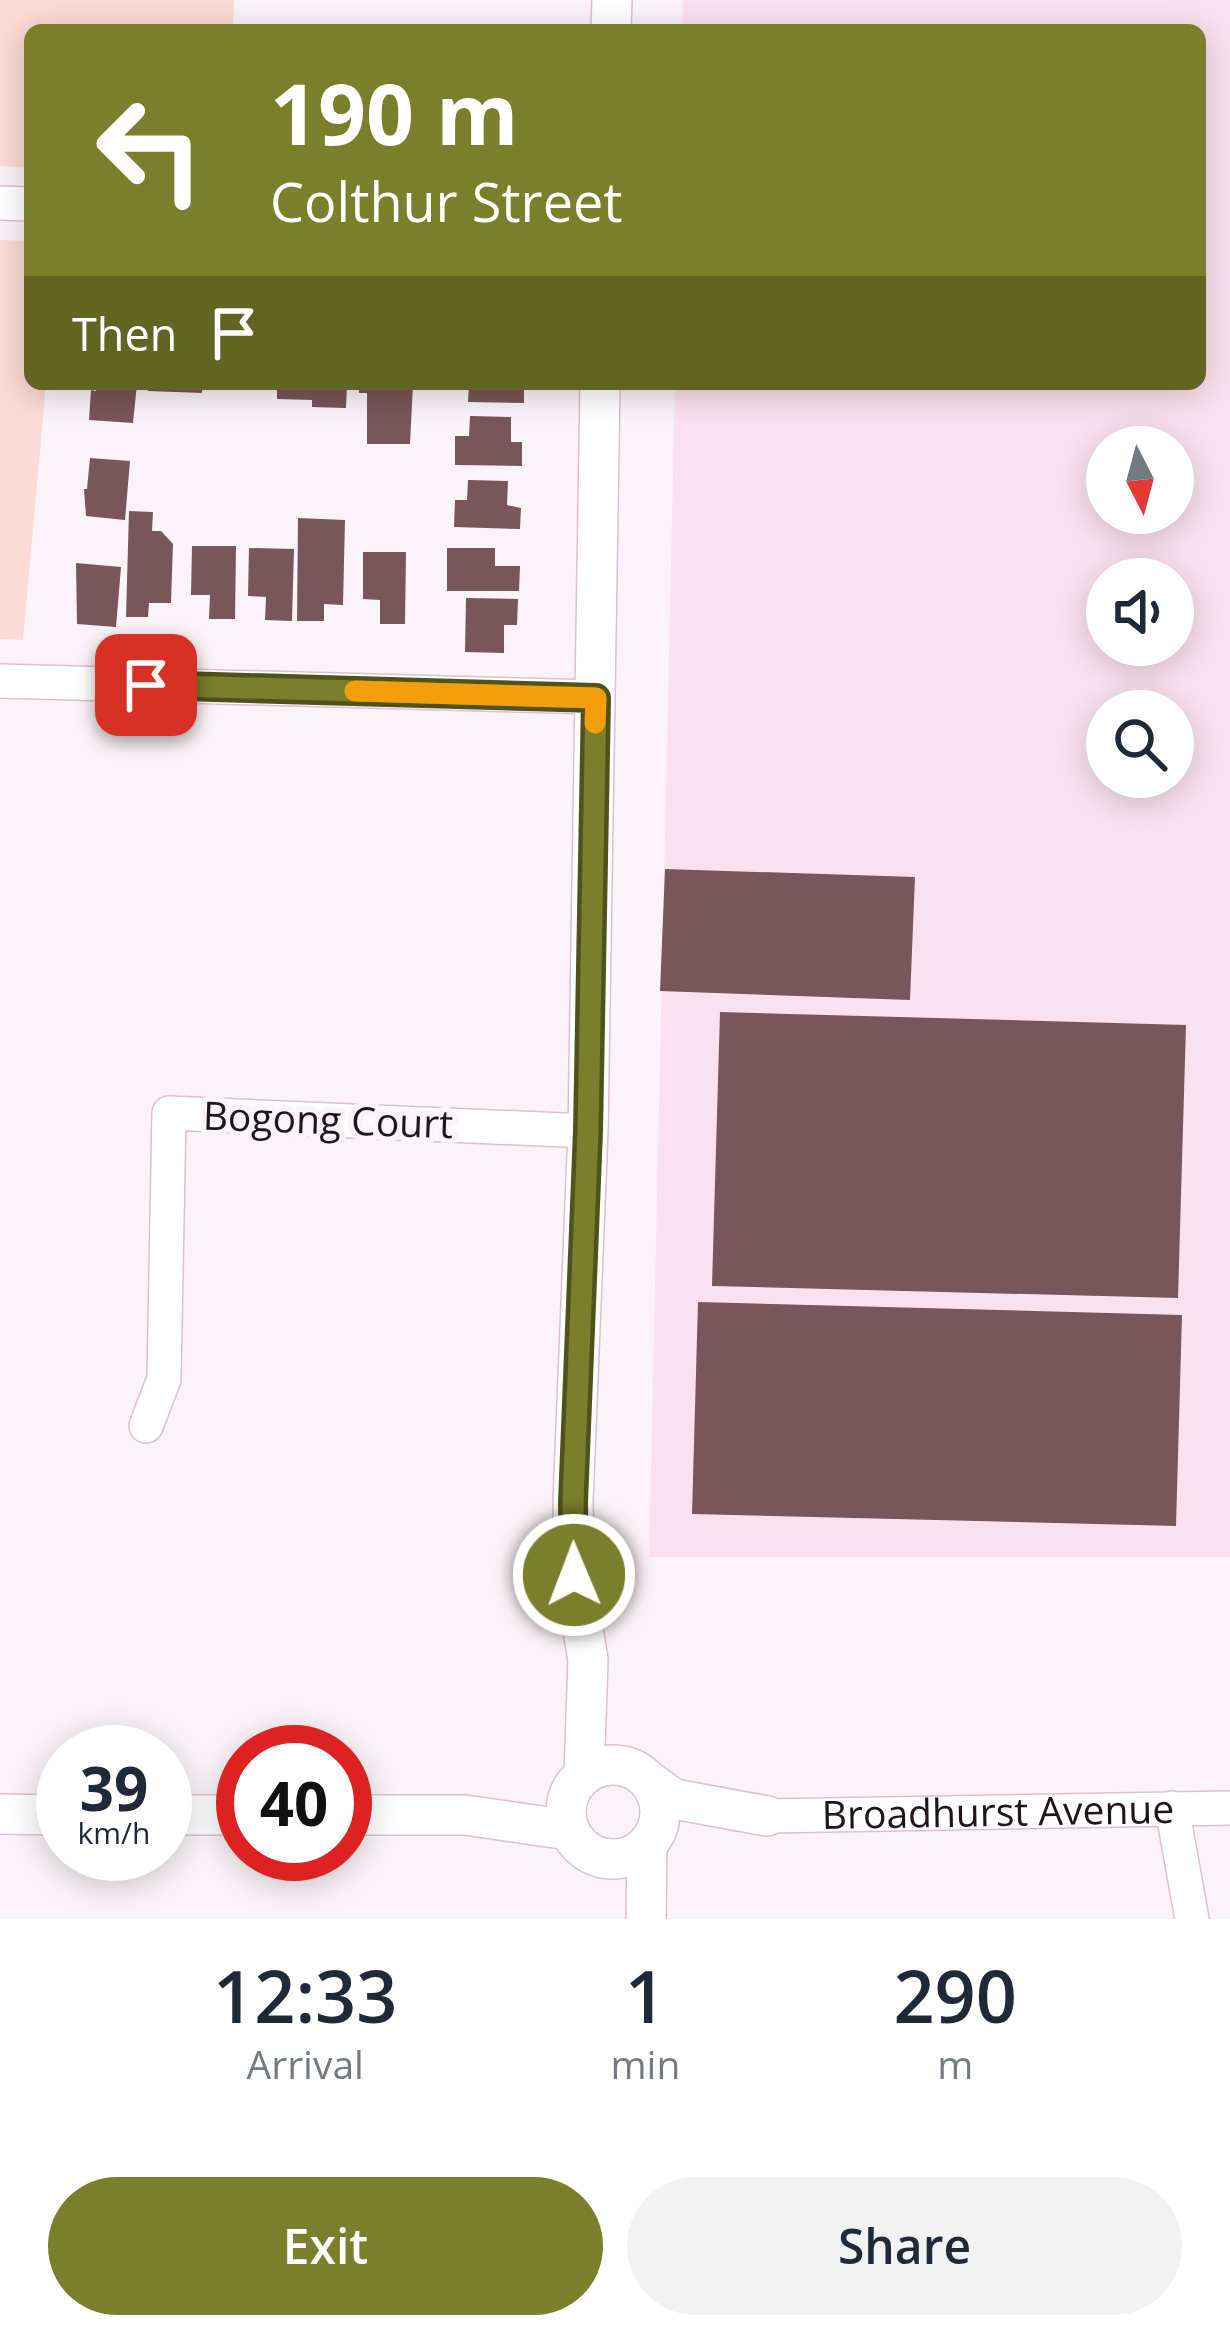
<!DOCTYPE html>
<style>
body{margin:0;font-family:"Open Sans",sans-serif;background:#f2f2f3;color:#1f2937;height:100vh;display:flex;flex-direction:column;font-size:45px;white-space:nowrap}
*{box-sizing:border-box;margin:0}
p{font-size:39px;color:#747a83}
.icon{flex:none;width:66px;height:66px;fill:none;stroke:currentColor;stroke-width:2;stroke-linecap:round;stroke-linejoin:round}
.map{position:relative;height:1919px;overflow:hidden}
.side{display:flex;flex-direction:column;background:#fff;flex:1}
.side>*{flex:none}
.hud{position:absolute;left:24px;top:24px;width:1182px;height:366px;border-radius:18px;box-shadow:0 6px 30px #0003;background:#797f2a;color:#fff;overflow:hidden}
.needle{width:78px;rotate:174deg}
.buttons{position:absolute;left:1086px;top:426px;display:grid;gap:24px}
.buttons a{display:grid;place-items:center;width:108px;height:108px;border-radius:50%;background:#fff;box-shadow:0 6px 30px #0003;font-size:60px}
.speed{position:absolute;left:36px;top:1725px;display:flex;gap:24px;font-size:60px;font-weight:700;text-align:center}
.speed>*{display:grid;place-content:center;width:156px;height:156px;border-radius:50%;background:#fff;box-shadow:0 6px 30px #0003;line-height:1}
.speed small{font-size:30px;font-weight:400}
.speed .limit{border:18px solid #d22;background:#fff;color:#111}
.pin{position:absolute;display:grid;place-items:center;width:102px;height:102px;color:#fff;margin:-51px;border-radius:24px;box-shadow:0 6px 18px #0006}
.me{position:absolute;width:132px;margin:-66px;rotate:359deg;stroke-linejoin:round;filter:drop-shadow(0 0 9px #0008)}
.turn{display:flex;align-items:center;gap:42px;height:252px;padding:0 48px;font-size:54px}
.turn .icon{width:156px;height:156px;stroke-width:2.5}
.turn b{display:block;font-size:84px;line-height:102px}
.then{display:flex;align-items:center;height:114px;padding:0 48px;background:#0003;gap:24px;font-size:45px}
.eta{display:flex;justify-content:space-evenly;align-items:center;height:204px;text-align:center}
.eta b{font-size:72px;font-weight:600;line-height:84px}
.primary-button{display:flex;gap:24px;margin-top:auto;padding:24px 48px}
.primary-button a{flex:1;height:138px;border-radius:72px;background:#797f2a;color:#fff;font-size:48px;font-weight:600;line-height:138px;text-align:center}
.primary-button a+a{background:#f2f2f3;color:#1f2937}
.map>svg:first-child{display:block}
.built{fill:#fbe1ef;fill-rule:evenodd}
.green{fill:#fbdbd3}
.building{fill:#78565b}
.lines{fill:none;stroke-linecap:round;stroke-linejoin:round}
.minor-casing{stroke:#e0bed1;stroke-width:36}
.tertiary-casing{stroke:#e0bed1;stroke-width:42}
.minor{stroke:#fff;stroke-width:33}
.tertiary{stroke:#fff;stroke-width:39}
.route-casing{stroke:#4f531b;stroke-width:30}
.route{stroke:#797f2a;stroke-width:21}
.slow{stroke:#f59e0b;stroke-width:21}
.labels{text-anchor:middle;stroke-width:12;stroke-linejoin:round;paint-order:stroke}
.street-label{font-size:39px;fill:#21151c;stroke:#faf3f7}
</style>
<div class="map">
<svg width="1230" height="1919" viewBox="0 0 1230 1919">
<rect width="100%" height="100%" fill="#faf3f7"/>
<path class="built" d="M683 0H1230V1557H649L675 384H1200V30H682ZM1107 447H1173V513H1107ZM1107 579H1173V645H1107ZM1107 711H1173V777H1107Z"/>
<g class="green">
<polygon points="0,0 234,0 233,30 30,30 30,168 0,166"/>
<polygon points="0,240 30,241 30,384 46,384 23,640 0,639"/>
</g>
<g class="building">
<polygon points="97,384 137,384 133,423 89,420 91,390 96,391"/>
<polygon points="148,384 202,384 202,393 148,391"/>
<polygon points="277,384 347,384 346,408 312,407 312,400 277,399"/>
<polygon points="359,384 413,384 410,444 367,444 367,393 359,393"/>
<polygon points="469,384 524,384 524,403 468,402"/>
<polygon points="470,416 511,417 511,442 522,442 522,466 455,465 455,436 469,436"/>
<polygon points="90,458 130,461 125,520 86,516 84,489 87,489"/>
<polygon points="468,480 508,481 507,505 521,508 520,529 454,527 455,500 467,500"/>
<polygon points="129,511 153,512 152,531 161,531 173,544 171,603 149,603 148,617 126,617"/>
<polygon points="298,518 345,520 343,605 324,604 324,621 297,621"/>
<polygon points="192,546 236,546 235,619 209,619 210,595 191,595"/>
<polygon points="249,548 294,549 292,621 265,620 266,597 248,596"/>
<polygon points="447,548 495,548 495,566 520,566 519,591 447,591"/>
<polygon points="363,552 406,552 405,624 380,624 380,600 363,599"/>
<polygon points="76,563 121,567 116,627 77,624"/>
<polygon points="466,598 518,599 517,625 504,625 504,653 465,652"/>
<polygon points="665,869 915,877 910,1000 660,991"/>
<polygon points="720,1012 1186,1025 1178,1298 712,1286"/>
<polygon points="698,1302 1182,1315 1176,1526 692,1514"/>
</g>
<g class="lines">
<g class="minor-casing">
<g id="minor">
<polyline points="0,203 30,204"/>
<polyline points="0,681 595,697"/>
<polyline points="146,1426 164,1379 169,1113 588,1131"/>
<polyline points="1172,1808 1192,1919"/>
<path id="s1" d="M767 1816 1230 1808"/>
</g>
</g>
<g class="tertiary-casing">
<g id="tertiary">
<polyline points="611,30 612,0"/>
<circle cx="613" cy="1812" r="47"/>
<polyline points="584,1775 588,1660 574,1575 573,1501 588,1131 600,384"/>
<polyline points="649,1781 674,1799 767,1816"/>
<polyline points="0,1814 63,1815"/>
<polyline points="165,1815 243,1815"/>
<polyline points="345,1815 465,1815 569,1830"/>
<polyline points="646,1919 647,1845"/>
</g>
</g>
<use href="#minor" class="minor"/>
<use href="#tertiary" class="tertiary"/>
</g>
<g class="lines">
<g class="route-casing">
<polyline id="route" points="146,685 596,698 588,1131 573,1502 574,1575"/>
</g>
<use href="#route" class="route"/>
<polyline class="slow" points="355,691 596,698 595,723"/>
</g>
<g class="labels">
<g class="street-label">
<text transform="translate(328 1120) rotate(2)" y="14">Bogong Court</text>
<text dy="14" stroke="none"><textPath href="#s1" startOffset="231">Broadhurst Avenue</textPath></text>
</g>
</g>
</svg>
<div class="buttons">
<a><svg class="needle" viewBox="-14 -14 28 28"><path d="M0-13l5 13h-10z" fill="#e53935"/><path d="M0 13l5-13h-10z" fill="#747a83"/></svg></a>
<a><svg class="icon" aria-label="sound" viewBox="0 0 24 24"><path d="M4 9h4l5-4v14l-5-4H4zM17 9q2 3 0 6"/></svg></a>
<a><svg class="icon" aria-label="search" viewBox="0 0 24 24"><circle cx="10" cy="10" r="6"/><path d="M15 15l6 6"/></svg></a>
</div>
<div class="speed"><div>39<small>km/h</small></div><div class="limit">40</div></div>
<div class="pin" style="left:146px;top:685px;background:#d93025"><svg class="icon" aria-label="arrive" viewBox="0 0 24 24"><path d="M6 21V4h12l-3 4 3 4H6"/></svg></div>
<svg class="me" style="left:574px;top:1575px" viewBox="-20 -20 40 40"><circle r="17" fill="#797f2a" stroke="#fff" stroke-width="3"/><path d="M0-11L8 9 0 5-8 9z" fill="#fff"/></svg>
<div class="hud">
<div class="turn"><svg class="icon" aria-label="left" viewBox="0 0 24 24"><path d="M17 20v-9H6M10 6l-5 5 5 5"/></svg><div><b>190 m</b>Colthur Street</div></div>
<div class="then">Then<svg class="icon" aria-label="arrive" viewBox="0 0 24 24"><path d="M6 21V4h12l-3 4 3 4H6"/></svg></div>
</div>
</div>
<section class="side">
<div class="eta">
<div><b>12:33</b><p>Arrival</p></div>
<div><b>1</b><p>min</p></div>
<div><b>290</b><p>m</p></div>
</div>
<div class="primary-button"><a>Exit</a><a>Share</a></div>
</section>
